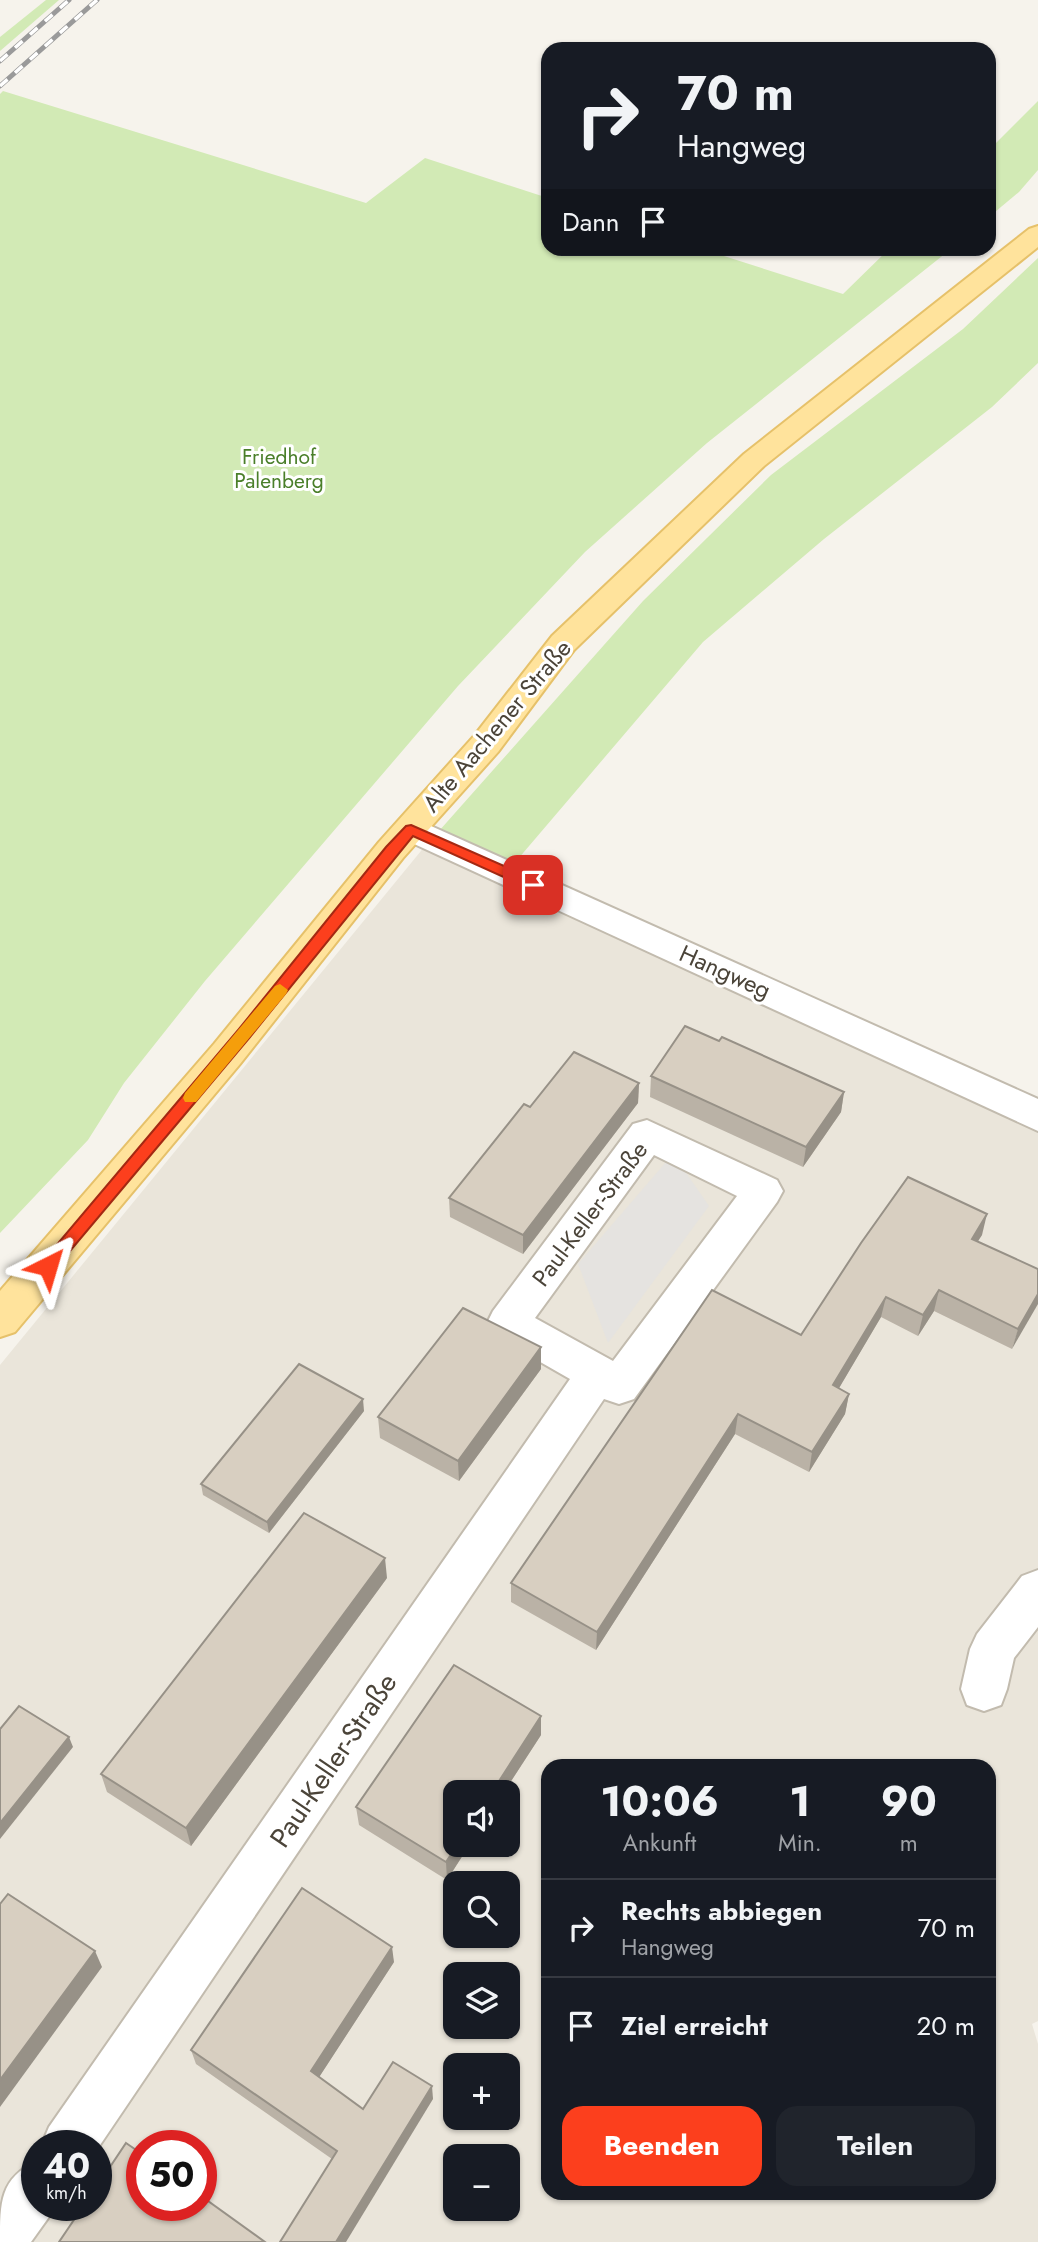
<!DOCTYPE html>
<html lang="de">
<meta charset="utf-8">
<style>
body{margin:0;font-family:Jost,sans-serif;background:#20242c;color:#f1f3f6;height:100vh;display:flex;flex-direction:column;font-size:26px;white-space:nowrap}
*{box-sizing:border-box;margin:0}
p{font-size:23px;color:#9ea1a6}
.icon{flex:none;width:38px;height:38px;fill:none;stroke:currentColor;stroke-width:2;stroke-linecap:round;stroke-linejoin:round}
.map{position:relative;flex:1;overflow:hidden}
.sheet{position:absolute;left:541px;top:1759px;width:455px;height:441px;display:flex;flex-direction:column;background:#171b24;border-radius:21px;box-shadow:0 2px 5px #0004}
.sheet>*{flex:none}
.hud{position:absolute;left:541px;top:42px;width:455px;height:214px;border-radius:21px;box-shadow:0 2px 5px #0004;background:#171b24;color:#f1f3f6;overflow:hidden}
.controls{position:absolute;left:443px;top:1780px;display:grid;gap:14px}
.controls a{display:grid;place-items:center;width:77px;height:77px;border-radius:14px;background:#171b24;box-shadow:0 2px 5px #0004;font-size:35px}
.speed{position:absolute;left:21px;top:2130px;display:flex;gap:14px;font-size:35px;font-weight:700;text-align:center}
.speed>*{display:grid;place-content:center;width:91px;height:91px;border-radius:50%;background:#171b24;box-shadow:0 2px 5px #0004;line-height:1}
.speed small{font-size:18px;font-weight:400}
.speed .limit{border:10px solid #d22;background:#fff;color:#111}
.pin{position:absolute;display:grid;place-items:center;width:60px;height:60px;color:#fff;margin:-30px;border-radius:14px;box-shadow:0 4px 10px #0006}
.me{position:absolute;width:77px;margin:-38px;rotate:40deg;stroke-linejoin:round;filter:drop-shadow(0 0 5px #0008)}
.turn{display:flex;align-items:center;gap:24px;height:147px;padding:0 21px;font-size:32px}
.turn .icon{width:91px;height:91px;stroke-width:2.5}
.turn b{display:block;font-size:49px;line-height:60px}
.then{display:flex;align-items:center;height:66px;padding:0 21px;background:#0003;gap:14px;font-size:26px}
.eta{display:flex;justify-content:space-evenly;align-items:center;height:119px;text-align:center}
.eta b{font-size:42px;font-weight:700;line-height:49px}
.primary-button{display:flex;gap:14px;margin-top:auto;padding:14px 21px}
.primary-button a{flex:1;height:80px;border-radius:21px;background:#fc3f1d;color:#fff;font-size:28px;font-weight:700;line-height:80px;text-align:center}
.primary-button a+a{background:#20242c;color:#f1f3f6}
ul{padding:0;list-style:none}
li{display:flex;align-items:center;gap:21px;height:98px;padding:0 21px;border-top:2px solid #363941}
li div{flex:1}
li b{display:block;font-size:26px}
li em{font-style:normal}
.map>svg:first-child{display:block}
.residential{fill:#eae5da;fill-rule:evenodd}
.green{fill:#d2eab5}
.parking{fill:#e5e3e0}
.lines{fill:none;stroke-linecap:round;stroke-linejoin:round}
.minor-casing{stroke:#c2bbae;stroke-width:4}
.major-casing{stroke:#e6c16a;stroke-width:4}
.minor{fill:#fff;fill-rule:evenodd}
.major{fill:#ffe39c;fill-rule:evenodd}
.rail-casing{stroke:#9a9a9a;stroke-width:5}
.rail{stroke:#fff;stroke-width:3.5;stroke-dasharray:10;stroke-linecap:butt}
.wall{fill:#bab2a6}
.shaded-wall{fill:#979187}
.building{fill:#d8cfc1;stroke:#979187;stroke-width:2}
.route{fill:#fc3f1d;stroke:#a42913;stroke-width:2}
.slow{fill:#f59e0b}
.labels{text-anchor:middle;stroke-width:6;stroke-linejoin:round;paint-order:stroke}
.far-park-label{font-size:21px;fill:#4a7f2a;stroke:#fff}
.street-label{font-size:24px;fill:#4b4439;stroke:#fff}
.near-street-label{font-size:28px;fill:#4b4439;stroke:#fff}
</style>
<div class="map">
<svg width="1038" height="2242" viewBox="0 0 1038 2242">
<rect width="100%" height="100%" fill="#f6f3ec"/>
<path class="residential" d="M425 846 1038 1130V2021L1032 2024 1038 2044V2242H0V1365ZM548 1766H989V2193H548ZM455 1792H508V1844H455ZM455 1883H508V1936H455ZM455 1974H508V2026H455ZM455 2065H508V2118H455ZM37 2146H96V2205H37ZM142 2146H201V2205H142ZM455 2156H508V2208H455Z"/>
<g class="green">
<polygon points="46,0 59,0 0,51 0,37"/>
<polygon points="3,91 366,203 425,158 548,198 548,248 702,249 843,294 889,249 951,249 707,443 585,552 458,686 205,981 124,1083 88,1140 0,1233 0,94"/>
<polygon points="1038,101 1038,170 1019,192 989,217 989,150"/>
<polygon points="1038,258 1038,363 992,407 824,539 703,642 512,866 439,831 643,601 771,475 963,329"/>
</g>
<polygon class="parking" points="673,1154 709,1206 608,1343 578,1264"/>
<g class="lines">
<g class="minor-casing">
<g id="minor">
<polygon points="411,817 1038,1099 1038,1131 399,837 394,829 399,821"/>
<path d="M647 1120 777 1180 783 1191 777 1202 634 1399 619 1404 604 1399 96 2151V2146H41L49 2127 570 1379 493 1335 487 1323 493 1311 633 1124ZM654 1155 737 1196 613 1361 535 1318Z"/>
<polygon points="1038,1570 1038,1627 1014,1658 1007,1689 1001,1705 984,1711 967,1705 961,1689 970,1649 977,1634 1022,1576"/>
<path d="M37 2161V2205H57L56 2207 31 2242H0C0 2202 0 2178 37 2161Z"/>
</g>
</g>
<g class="major-casing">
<polygon id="major" points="1038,226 1038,247 764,466 574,650 498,752 403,858 240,1064 15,1332 0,1337 0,1291 214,1044 379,842 474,736 552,636 744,454 1029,229"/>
</g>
<use href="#minor" class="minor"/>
<use href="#major" class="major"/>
<g class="rail-casing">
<g id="rail">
<polyline points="0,61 69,0"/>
<polyline points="0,86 97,0"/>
</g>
</g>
<use href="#rail" class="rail"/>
</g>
<g class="wall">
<polygon points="651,1076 844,1092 841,1112 803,1167 650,1097"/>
<polygon points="639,1083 638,1103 523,1254 450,1217 449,1198 530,1107"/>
<polygon points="982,1235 977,1241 1038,1269 1012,1349 934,1311 918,1336 881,1317 839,1388 849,1394 845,1414 809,1472 735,1434 596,1650 511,1602 511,1583 801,1335"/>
<polygon points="541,1369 459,1481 380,1438 378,1417"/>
<polygon points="364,1411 269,1533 203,1495 201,1484"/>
<polygon points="387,1578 191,1846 107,1792 101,1774"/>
<polygon points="541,1735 504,1792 455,1792 455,1844 470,1844 447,1880 359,1825 356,1807"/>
<polygon points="394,1962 319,2077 363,2109 433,2099 332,2159 196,2064 191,2050"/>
</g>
<g class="shaded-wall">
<polygon points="639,1083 638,1103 523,1254 523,1235"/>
<polygon points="844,1092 841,1112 803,1167 806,1147"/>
<polygon points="987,1214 982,1235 966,1260 972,1239"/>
<polygon points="939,1290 934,1311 918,1336 923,1315"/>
<polygon points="1038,1294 1038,1304 1012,1349 1018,1329"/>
<polygon points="886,1297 881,1317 829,1405 833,1385"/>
<polygon points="541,1347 541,1369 459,1481 458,1461"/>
<polygon points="849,1394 845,1414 809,1472 812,1452"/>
<polygon points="363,1399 364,1411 269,1533 267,1522"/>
<polygon points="738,1414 735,1434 596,1650 597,1632"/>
<polygon points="385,1558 387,1578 191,1846 186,1828"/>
<polygon points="541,1716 541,1735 504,1792 492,1792"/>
<polygon points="69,1737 73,1747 0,1839 0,1823"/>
<polygon points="458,1844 470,1844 447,1880 446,1862"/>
<polygon points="392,1947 394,1962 314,2085 311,2071"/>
<polygon points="95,1951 102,1967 0,2107 0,2080"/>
<polygon points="432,2086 433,2099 346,2242 336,2242"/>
</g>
<g class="building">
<polygon points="685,1026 719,1041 722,1037 844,1092 806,1147 651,1076"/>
<polygon points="574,1052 639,1083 523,1235 449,1198 524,1104 530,1107"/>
<polygon points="908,1177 987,1214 972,1239 1038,1269 1038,1294 1018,1329 939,1290 923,1315 886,1297 833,1385 849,1394 812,1452 738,1414 597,1632 511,1583 712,1290 801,1335 861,1243"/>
<polygon points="463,1308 541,1347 458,1461 378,1417"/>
<polygon points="299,1364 363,1399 267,1522 201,1484"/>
<polygon points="304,1513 385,1558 186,1828 101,1774"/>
<polygon points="454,1665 541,1716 492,1792 455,1792 455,1844 458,1844 446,1862 356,1807"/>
<polygon points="19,1706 69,1737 0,1823 0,1729"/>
<polygon points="302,1888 392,1947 311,2071 363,2109 393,2062 432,2086 336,2242 280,2242 337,2151 191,2050"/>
<polygon points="8,1894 95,1951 0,2080 0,1904"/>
<polygon points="126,2143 142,2154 142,2205 201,2205 201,2196 265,2242 59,2242 84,2205 96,2205 96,2188"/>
</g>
<polygon class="route" points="411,825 538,881 540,885 533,890 528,888 413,836 250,1037 54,1270 43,1270 40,1266 43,1261 239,1029 386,847 406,826"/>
<polygon class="slow" points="280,984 288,990 286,994 196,1102 185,1102 183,1098 185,1093 275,986"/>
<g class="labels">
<g class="far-park-label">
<text x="279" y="464">Friedhof<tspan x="279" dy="24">Palenberg</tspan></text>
</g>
<g class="street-label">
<text transform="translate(497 726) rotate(-50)" y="8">Alte Aachener Straße</text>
<text transform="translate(725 972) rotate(24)" y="8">Hangweg</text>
<text transform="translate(590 1214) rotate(-53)" y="8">Paul-Keller-Straße</text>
</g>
<g class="near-street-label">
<text transform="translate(333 1760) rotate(-56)" y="10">Paul-Keller-Straße</text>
</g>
</g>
</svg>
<div class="controls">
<a><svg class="icon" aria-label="sound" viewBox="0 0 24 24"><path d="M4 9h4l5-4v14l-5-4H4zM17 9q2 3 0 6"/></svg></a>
<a><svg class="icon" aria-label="search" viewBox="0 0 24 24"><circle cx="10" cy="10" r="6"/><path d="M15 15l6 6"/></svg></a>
<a><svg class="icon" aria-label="layers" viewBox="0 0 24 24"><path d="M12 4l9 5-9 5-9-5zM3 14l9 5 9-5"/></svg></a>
<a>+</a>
<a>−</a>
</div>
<div class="speed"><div>40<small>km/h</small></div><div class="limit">50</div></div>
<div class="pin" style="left:533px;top:885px;background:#d93025"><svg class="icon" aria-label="arrive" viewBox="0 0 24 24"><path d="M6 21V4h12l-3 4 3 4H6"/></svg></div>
<svg class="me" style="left:48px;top:1266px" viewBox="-20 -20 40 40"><path d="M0-17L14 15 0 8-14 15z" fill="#fc3f1d" stroke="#fff" stroke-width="4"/></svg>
<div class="hud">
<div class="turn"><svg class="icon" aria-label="right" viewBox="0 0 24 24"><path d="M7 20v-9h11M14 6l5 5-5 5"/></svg><div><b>70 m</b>Hangweg</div></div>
<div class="then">Dann<svg class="icon" aria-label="arrive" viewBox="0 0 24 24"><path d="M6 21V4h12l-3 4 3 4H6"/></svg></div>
</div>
<section class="sheet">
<div class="eta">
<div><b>10:06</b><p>Ankunft</p></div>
<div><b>1</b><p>Min.</p></div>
<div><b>90</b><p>m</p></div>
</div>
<ul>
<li><svg class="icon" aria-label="right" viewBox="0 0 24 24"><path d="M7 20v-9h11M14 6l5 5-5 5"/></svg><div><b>Rechts abbiegen</b><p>Hangweg</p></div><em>70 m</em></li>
<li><svg class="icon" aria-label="arrive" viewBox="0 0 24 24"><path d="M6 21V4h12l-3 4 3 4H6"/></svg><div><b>Ziel erreicht</b></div><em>20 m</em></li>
</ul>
<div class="primary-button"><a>Beenden</a><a>Teilen</a></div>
</section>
</div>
